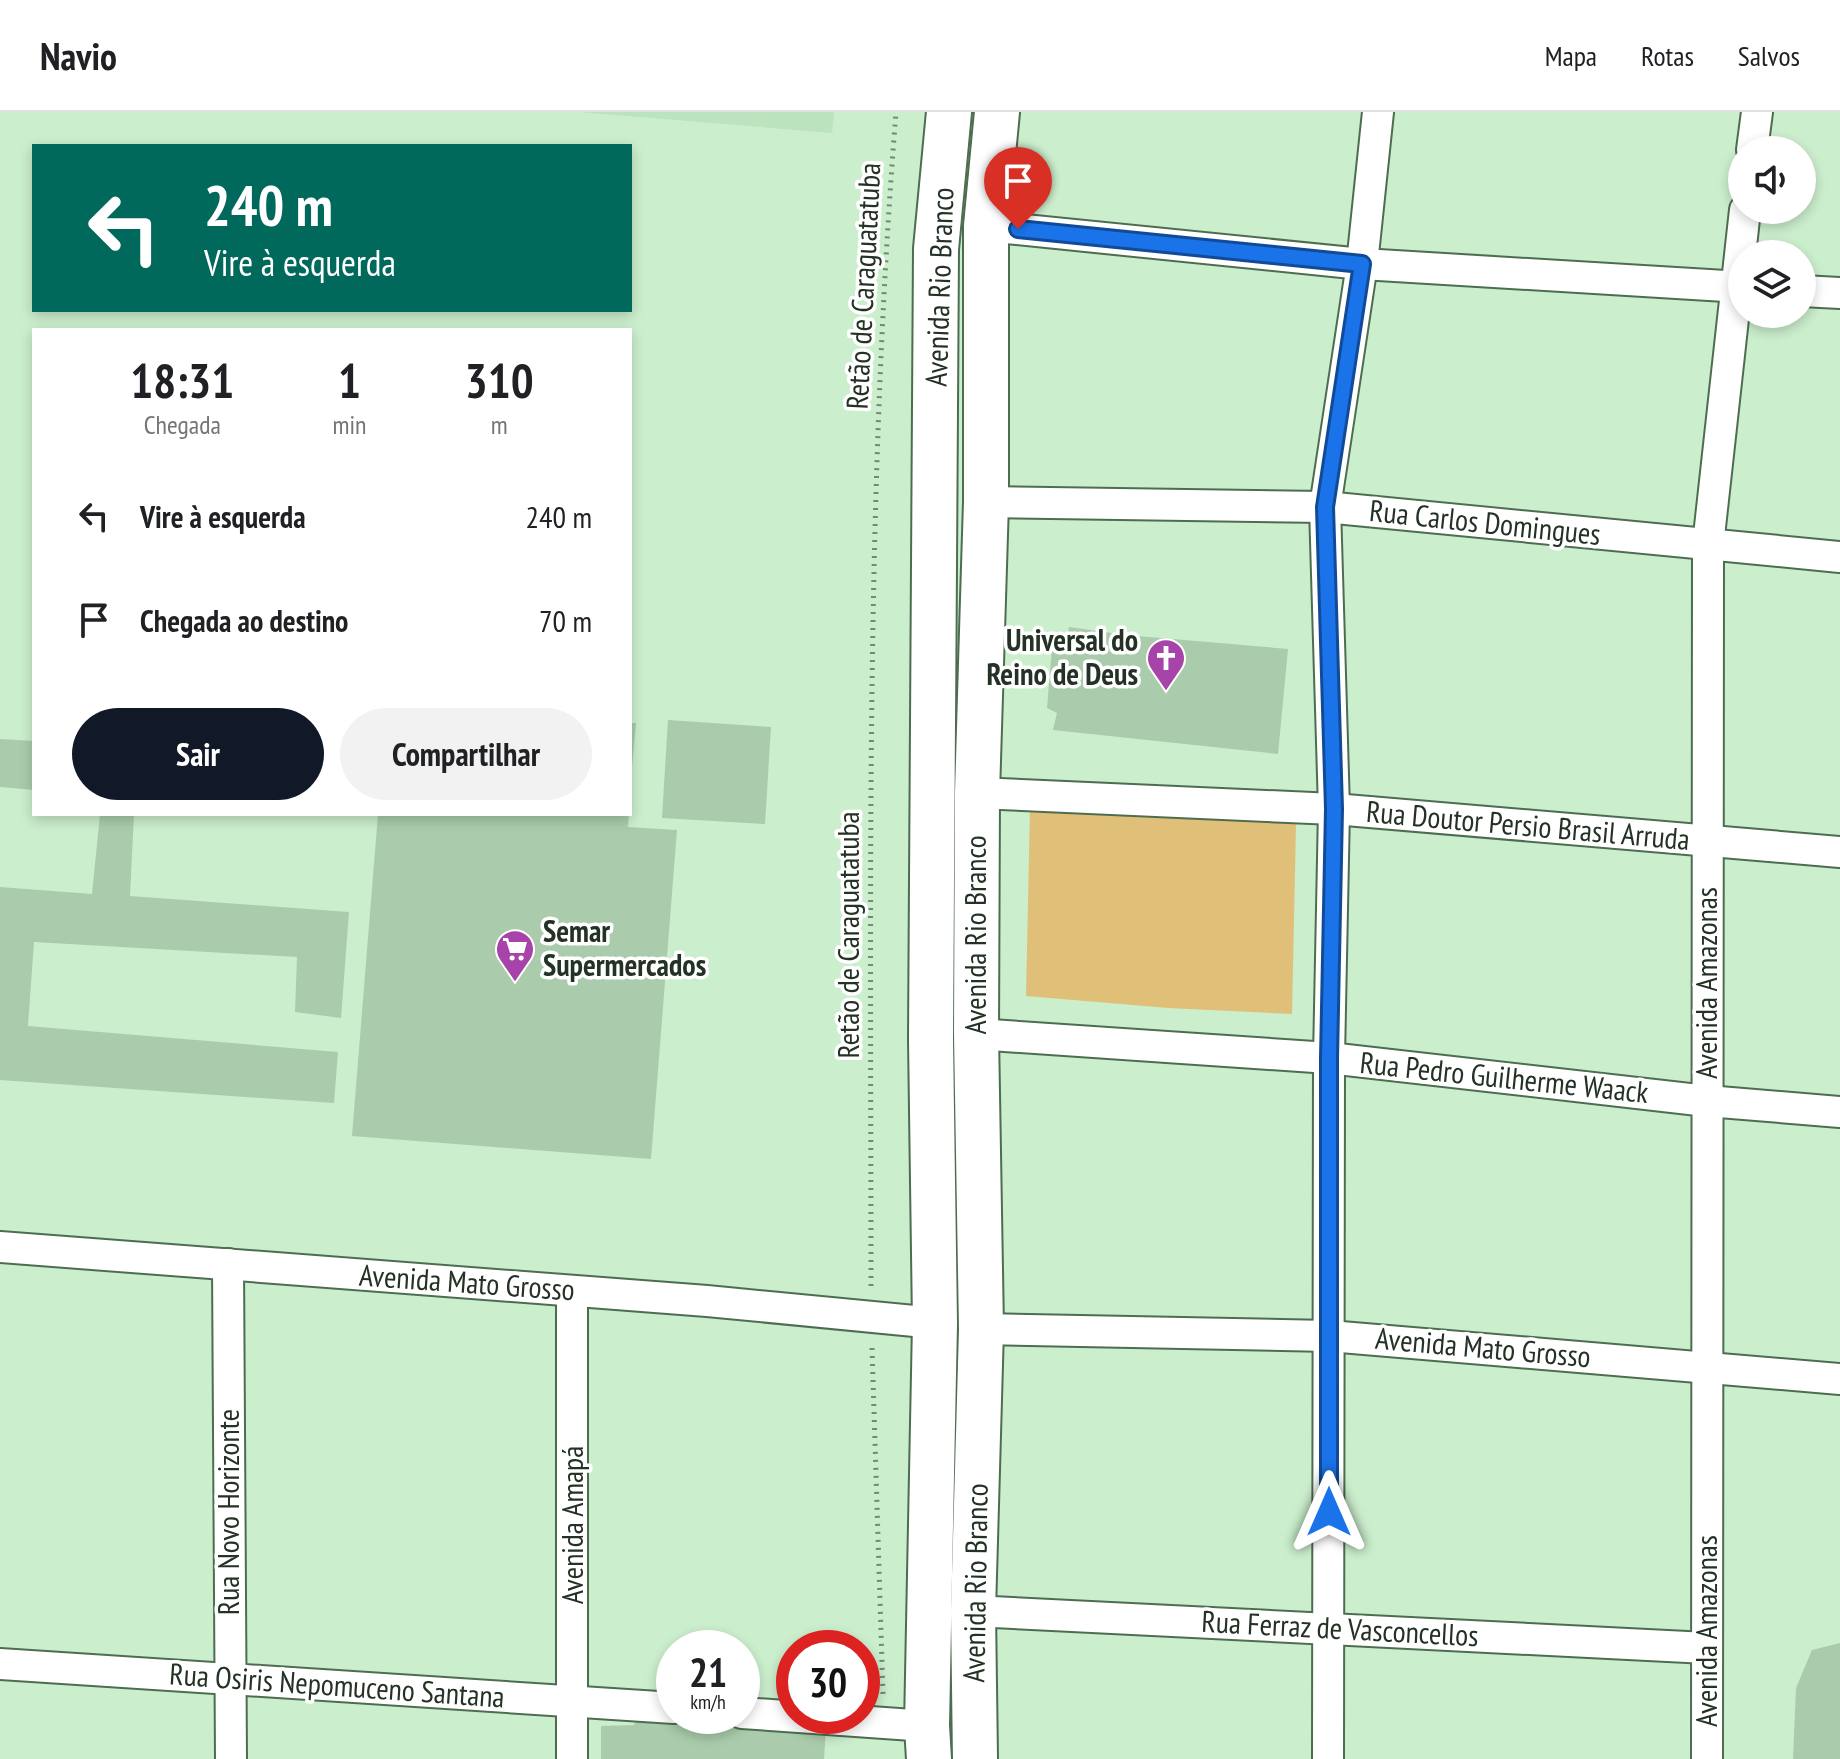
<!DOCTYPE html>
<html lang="pt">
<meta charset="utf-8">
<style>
body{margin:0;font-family:"PT Sans Narrow",sans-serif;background:#f2f2f2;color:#202124;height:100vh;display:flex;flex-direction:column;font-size:30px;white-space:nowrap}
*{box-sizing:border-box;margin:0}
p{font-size:26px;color:#757577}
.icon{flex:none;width:44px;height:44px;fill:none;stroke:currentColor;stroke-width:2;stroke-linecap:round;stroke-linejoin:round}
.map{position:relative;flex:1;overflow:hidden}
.panel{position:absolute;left:32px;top:216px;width:600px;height:488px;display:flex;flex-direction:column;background:#fff;border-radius:0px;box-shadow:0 4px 12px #0003}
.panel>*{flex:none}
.guide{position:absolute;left:32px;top:32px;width:600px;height:168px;border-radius:0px;box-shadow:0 4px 12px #0003;background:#00695c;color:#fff;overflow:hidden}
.fabs{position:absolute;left:1728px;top:24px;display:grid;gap:16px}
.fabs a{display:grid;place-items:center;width:88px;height:88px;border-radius:50%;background:#fff;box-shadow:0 4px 12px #0003;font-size:40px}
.speed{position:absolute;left:656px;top:1518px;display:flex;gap:16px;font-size:40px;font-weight:700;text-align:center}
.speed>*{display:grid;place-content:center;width:104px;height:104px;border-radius:50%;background:#fff;box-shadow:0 4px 12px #0003;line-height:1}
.speed small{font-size:20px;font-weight:400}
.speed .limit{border:12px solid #d22;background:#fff;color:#111}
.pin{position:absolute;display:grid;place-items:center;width:68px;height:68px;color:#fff;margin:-82px -34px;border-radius:50% 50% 50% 0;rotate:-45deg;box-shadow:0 0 8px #0007}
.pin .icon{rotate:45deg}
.me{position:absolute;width:88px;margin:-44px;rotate:0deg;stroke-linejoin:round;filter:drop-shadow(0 0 6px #0008)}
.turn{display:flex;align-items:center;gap:28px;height:168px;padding:0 40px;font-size:36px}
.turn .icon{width:104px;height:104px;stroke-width:2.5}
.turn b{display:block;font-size:56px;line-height:68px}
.eta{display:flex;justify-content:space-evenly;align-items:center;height:136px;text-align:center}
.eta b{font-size:48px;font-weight:800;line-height:56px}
.cta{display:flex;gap:16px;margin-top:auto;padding:16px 40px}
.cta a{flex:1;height:92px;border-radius:48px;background:#111827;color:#fff;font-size:32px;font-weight:800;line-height:92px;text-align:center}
.cta a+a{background:#f2f2f2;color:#202124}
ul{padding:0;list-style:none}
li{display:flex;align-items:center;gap:24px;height:104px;padding:0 40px}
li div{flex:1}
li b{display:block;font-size:30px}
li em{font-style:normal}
header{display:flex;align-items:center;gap:48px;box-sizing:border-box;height:112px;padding:0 40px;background:#fff;border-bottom:2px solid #e0e0e0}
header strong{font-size:38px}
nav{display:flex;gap:44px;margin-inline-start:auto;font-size:28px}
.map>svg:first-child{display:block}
.built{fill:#bbe3bd}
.green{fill:#e0c078}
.building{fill:#aaccac}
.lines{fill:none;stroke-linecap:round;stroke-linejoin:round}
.minor-casing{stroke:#4e6d50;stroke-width:34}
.primary-casing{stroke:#4e6d50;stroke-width:48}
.path{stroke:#728974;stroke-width:5;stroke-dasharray:2 6;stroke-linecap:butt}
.minor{stroke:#fff;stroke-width:30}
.primary{stroke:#fff;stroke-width:44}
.route-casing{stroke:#114b97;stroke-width:20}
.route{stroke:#1a73e8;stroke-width:14}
.labels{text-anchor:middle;stroke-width:7;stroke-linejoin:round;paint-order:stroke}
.street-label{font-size:30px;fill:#243125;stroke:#fff}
.poi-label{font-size:30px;font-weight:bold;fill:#243125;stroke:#fff;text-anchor:end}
</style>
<header>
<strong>Navio</strong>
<nav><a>Mapa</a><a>Rotas</a><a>Salvos</a></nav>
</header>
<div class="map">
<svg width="1840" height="1647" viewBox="0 0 1840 1647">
<rect width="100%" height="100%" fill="#cbeecd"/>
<polygon class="built" points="579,0 834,0 832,21"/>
<polygon class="green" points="1030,697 1296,712 1292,902 1168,896 1026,884"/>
<g class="building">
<polygon points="1069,515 1126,523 1288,537 1278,642 1053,618 1057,601 1047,596 1052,536 1065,537"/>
<polygon points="668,608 771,615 765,712 662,706"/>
<polygon points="630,611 636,611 632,656 630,656"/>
<polygon points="0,627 34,629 34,678 0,675"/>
<polygon points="100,702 134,702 130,784 349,800 341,906 295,900 297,845 34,830 28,914 338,940 334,991 0,968 0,775 92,782"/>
<polygon points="378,702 629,702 628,715 677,718 651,1047 352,1024"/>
<polygon points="1840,1531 1840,1647 1793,1647 1796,1576 1812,1538"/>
<polygon points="637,1603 826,1617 824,1647 601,1647 601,1614 634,1613"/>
</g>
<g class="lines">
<g class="minor-casing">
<g id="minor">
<polyline points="1752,38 1757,0"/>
<polyline points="986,114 1362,152 1742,175"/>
<polyline points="1802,179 1840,181"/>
<polyline points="986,390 1325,395 1840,445"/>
<polyline points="977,681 1334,697 1840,740"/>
<polyline points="976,922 1329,946 1707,989 1840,1000"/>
<polyline points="0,1135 707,1189 935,1211"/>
<polyline points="228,1152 231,1647"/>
<polyline points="572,1179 572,1647"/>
<polyline points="981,1217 1329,1224 1840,1267"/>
<polyline points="973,1499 1707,1536"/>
<polyline points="0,1552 674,1596"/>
<polyline points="742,1601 927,1614"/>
<polyline points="1328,1647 1329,946 1334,697 1325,395 1362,152 1378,0"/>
<polyline points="1707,1647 1708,433 1745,98"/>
</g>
</g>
<g class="primary-casing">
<g id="primary">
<polyline points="929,1647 927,1614 935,1211 931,927 936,137 949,0"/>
<polyline points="975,1647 973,1499 981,1217 976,922 977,681 986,390 986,114 997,0"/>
</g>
</g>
<g class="path">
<path d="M871 1174C871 783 865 390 896 0"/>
<polyline points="872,1236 883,1582"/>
</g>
<use href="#minor" class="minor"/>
<use href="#primary" class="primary"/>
</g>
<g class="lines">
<g class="route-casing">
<polyline id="route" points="1018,117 1362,152 1325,395 1334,697 1329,946 1329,1400"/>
</g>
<use href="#route" class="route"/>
</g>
<defs>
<g id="church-pin" transform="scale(2)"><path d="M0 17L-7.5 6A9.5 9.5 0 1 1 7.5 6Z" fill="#a744aa" stroke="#fff"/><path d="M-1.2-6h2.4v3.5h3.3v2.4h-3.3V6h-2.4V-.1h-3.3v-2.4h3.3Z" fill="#fff"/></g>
<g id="supermarket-pin" transform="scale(2)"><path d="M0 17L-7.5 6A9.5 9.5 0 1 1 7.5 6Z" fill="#a744aa" stroke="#fff"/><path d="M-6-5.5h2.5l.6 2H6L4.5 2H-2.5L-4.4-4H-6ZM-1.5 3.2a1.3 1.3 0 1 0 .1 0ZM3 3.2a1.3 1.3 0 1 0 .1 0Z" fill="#fff"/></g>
</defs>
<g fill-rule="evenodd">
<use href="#church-pin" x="1166" y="546"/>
<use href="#supermarket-pin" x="515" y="837"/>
</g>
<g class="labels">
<g class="street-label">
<text transform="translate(864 174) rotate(-87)" y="10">Retão de Caraguatatuba</text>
<text transform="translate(940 175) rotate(-88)" y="10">Avenida Rio Branco</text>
<text transform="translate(1485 411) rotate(6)" y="10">Rua Carlos Domingues</text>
<text transform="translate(1528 714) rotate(5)" y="10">Rua Doutor Persio Brasil Arruda</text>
<text transform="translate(849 823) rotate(-90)" y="10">Retão de Caraguatatuba</text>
<text transform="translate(976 823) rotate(-90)" y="10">Avenida Rio Branco</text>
<text transform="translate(1707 871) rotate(-90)" y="10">Avenida Amazonas</text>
<text transform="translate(1504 966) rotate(6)" y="10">Rua Pedro Guilherme Waack</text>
<text transform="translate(467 1171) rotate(4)" y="10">Avenida Mato Grosso</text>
<text transform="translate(1483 1236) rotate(5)" y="10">Avenida Mato Grosso</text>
<text transform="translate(229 1400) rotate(-90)" y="10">Rua Novo Horizonte</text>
<text transform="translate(573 1413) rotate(-90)" y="10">Avenida Amapá</text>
<text transform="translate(976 1471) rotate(-89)" y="10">Avenida Rio Branco</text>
<text transform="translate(1340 1517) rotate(3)" y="10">Rua Ferraz de Vasconcellos</text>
<text transform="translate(1707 1519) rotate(-90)" y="10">Avenida Amazonas</text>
<text transform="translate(337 1574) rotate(4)" y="10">Rua Osiris Nepomuceno Santana</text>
</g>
<g class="poi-label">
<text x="1138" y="539">Universal do<tspan x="1138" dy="34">Reino de Deus</tspan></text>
<text x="543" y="830" text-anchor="start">Semar<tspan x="543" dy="34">Supermercados</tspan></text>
</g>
</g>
</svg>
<div class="fabs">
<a><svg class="icon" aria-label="sound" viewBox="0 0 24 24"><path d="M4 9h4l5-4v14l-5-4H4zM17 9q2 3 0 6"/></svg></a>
<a><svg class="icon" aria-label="layers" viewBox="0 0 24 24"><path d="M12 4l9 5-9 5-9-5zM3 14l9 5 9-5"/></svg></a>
</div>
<div class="speed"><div>21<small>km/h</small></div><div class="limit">30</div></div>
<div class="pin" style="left:1018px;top:117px;background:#d93025"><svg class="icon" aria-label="arrive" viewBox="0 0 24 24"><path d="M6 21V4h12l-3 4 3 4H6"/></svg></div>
<svg class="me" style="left:1329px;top:1400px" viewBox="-20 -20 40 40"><path d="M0-17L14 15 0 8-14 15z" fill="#1a73e8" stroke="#fff" stroke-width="4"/></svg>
<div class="guide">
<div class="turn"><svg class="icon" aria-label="left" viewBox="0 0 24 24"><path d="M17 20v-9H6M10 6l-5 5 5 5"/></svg><div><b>240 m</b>Vire à esquerda</div></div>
</div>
<section class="panel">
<div class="eta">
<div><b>18:31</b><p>Chegada</p></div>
<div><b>1</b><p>min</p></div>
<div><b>310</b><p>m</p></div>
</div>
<ul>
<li><svg class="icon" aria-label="left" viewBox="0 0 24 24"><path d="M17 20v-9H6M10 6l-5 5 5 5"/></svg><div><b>Vire à esquerda</b></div><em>240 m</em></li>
<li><svg class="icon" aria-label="arrive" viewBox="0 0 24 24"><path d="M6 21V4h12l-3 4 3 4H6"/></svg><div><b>Chegada ao destino</b></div><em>70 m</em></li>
</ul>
<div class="cta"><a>Sair</a><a>Compartilhar</a></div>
</section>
</div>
